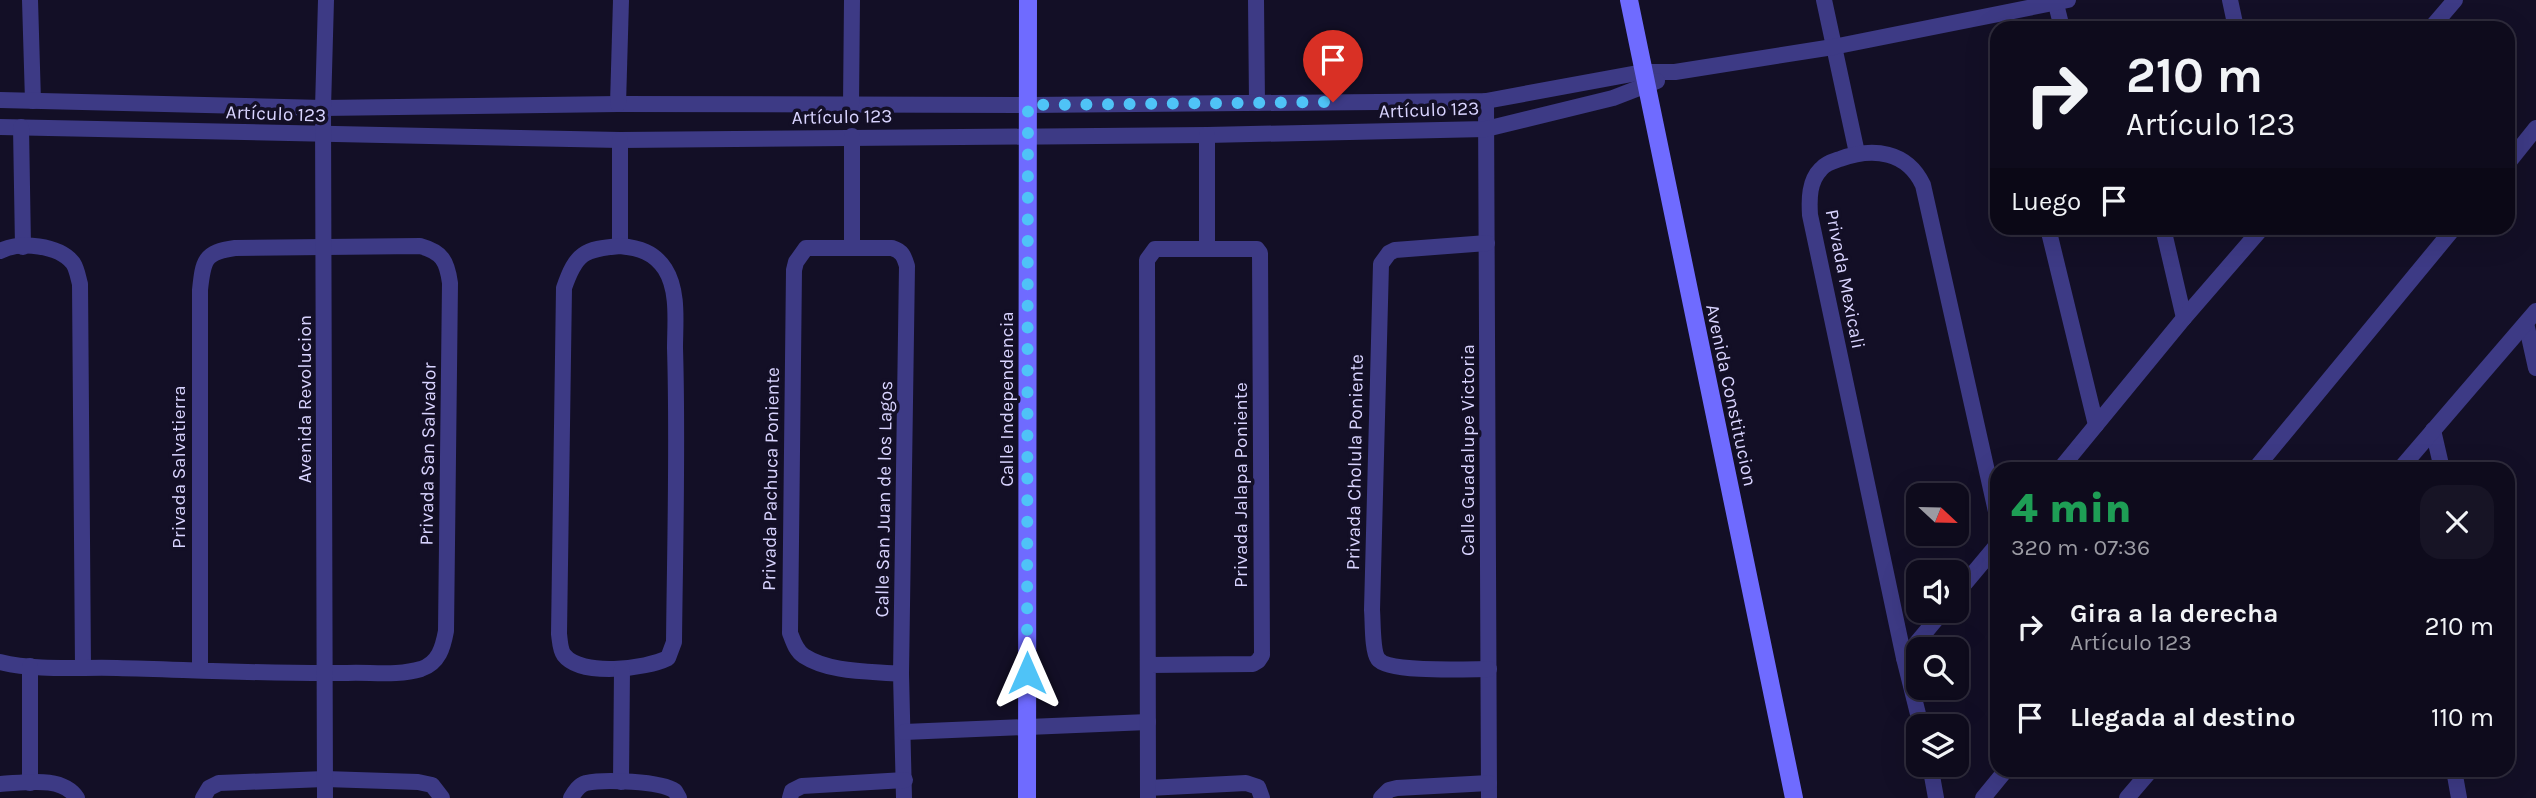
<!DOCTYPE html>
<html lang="es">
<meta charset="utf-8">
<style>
body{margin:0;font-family:Karla,sans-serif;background:#171425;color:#f1f3f6;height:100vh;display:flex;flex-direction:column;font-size:26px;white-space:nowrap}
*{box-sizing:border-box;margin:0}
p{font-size:23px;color:#9b9ba3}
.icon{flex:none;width:38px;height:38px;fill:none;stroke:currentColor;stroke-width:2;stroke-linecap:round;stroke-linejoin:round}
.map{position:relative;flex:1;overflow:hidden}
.panel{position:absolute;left:1990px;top:462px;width:525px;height:315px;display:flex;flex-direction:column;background:#0e0b1c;border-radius:21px;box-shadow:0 7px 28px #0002,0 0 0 2px #2e2b3b}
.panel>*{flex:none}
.top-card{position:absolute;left:1990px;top:21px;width:525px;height:214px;border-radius:21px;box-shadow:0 7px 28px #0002,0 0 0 2px #2e2b3b;background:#0e0b1c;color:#f1f3f6;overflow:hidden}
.needle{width:46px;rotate:112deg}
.tools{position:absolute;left:1906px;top:483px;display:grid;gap:14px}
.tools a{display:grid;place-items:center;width:63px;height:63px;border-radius:14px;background:#0e0b1c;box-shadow:0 7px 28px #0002,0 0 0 2px #2e2b3b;font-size:35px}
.pin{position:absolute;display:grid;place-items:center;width:60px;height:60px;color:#fff;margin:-72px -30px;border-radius:50% 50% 50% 0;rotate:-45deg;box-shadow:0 0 7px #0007}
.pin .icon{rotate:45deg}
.me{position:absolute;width:77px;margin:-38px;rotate:0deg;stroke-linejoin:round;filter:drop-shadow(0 0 5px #0008)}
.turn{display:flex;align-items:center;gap:24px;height:147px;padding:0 21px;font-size:32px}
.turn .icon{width:91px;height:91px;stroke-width:2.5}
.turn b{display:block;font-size:49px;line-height:60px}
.then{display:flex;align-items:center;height:66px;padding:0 21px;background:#0003;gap:14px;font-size:26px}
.round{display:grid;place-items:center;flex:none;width:74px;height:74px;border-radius:21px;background:#171425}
.head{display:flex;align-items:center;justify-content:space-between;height:119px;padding:0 21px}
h1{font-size:42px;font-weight:800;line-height:52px;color:#1e9e55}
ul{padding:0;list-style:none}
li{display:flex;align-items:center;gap:21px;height:91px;padding:0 21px}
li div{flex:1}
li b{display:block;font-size:26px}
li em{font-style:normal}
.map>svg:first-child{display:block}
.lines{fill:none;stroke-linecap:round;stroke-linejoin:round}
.street{stroke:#3d3a85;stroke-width:16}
.secondary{stroke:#6f6bff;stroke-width:18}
.route{stroke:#4fc3f7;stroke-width:12;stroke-dasharray:0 21.6}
.labels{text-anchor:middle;stroke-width:7;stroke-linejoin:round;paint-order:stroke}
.street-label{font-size:19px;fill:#d9d4ff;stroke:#130f26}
</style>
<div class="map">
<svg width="2536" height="798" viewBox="0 0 2536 798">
<rect width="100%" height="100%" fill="#130f26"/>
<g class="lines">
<g class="street">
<polyline points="30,0 33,101"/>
<polyline points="1256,0 1257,103"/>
<polyline points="1824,0 1857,153"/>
<polyline points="2055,0 2062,28"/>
<polyline points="2230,0 2236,28"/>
<polyline points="2431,28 2455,0"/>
<polyline points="0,100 323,108 618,104 1028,105 1486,101 1643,72 1675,72 1833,47 2068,0"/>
<polyline points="1486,101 1489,798"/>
<polyline points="618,104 621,0"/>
<polyline points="851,105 852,0"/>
<polyline points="0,127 620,140 1207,135 1486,129 1613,98 1657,81"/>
<polyline points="21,127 23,247"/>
<polyline points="852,136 852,246"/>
<polyline points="620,140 620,246"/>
<polyline points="2508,163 2536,128"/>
<polyline points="2048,228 2096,425"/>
<polyline points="2163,228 2184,318"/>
<path d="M1487 243 1395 250 1389 253 1381 264 1372 610C1373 621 1372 651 1378 659 1388 673 1469 669 1489 669"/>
<path d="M620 246C639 248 654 252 665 269 679 291 675 323 675 348 678 445 675 544 674 642L668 658C646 669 581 677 564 655 560 650 560 641 559 634L564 288C576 253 584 249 620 246Z"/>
<polyline points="1207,248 1207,135"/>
<path d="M0 251C20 241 59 245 73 263 77 269 78 277 80 284L83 667"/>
<polyline points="2526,323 2536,368"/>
<polyline points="2433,430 2442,469"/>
<polyline points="2060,469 2184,318 2262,228"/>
<polyline points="2255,469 2454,228"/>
<polyline points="2400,469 2536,311"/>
<polyline points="1956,594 1997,545"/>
<polyline points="1904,658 1943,611"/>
<path d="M0 662C37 671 79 667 117 668 194 670 270 674 347 673 371 672 398 676 421 669 439 663 443 647 446 631L450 283C447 261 442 252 420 246L235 248C204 252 203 261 200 290V670"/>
<path d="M901 674C871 671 830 673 804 656 796 651 793 641 790 633L794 270 796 262 806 248H892C902 251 904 256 907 266L901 674 904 798"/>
<path d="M1921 726 1904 658 1810 215C1809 199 1809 181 1821 169 1826 163 1834 161 1840 159 1873 147 1907 151 1923 185L1997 516"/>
<polyline points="904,732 1148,722"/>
<polyline points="1930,765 1936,798"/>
<polyline points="2454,770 2459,798"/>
<polyline points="621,782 622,669"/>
<polyline points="30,783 30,666"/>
<path d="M0 784C24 783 62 775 77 798"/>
<polyline points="1148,788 1246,783 1258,787 1262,798"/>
<polyline points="203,798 209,788 219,783 325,779 418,782 432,785 442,798"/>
<polyline points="325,798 323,108 326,0"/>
<path d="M571 798C575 791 579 785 586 783 604 779 661 781 675 791L679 798"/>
<polyline points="790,798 792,791 802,786 905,780"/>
<polyline points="1148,798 1147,260 1155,249 1257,249 1260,253 1262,655 1258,661 1253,664 1149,665"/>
<polyline points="1381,798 1389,790 1397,788 1489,783"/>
<polyline points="1983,798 2006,770"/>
<polyline points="2127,798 2151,770"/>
</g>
<g class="secondary">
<polyline points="1629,0 1794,798"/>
<polyline points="1027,798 1028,0"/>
</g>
</g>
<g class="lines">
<polyline class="route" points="1027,673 1028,105 1333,102"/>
</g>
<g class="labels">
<g class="street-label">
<text transform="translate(1429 109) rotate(-2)" y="7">Artículo 123</text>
<text transform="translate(276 113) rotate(2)" y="7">Artículo 123</text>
<text transform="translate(842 116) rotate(-1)" y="7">Artículo 123</text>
<text transform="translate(1846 279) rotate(79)" y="7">Privada Mexicali</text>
<text transform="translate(1732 395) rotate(78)" y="7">Avenida Constitucion</text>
<text transform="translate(304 399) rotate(-90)" y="7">Avenida Revolucion</text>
<text transform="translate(1006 399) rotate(-90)" y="7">Calle Independencia</text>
<text transform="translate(1467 450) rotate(-90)" y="7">Calle Guadalupe Victoria</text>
<text transform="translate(427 454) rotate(-89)" y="7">Privada San Salvador</text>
<text transform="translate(1354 462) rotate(-89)" y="7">Privada Cholula Poniente</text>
<text transform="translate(178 467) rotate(-90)" y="7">Privada Salvatierra</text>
<text transform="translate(770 479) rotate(-89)" y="7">Privada Pachuca Poniente</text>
<text transform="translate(1240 485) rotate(-90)" y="7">Privada Jalapa Poniente</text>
<text transform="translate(883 499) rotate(-89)" y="7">Calle San Juan de los Lagos</text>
</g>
</g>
</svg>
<div class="tools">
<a><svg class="needle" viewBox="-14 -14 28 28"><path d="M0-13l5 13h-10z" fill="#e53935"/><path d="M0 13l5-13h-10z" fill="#9b9ba3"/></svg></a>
<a><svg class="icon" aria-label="sound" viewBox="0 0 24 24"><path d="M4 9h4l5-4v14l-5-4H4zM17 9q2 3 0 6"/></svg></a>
<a><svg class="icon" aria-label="search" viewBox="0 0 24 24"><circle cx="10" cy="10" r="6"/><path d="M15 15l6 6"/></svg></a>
<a><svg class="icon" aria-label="layers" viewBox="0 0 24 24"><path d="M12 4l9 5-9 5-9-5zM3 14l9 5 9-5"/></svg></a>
</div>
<div class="pin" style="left:1333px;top:102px;background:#d93025"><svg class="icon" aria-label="arrive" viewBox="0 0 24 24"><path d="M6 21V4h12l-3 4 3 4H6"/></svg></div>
<svg class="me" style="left:1027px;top:673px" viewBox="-20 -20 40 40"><path d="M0-17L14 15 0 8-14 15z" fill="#4fc3f7" stroke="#fff" stroke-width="4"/></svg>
<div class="top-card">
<div class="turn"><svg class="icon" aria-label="right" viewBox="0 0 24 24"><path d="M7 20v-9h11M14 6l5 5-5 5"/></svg><div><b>210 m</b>Artículo 123</div></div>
<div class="then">Luego<svg class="icon" aria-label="arrive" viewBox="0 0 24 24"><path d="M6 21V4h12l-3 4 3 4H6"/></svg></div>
</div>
<section class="panel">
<div class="head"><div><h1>4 min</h1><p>320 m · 07:36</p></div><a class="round"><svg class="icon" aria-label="close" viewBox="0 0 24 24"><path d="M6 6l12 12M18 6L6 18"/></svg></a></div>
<ul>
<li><svg class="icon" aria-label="right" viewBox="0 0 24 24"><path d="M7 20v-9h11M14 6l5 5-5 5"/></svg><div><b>Gira a la derecha</b><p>Artículo 123</p></div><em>210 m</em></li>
<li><svg class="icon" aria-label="arrive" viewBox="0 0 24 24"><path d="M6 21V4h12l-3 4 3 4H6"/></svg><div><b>Llegada al destino</b></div><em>110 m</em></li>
</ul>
</section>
</div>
